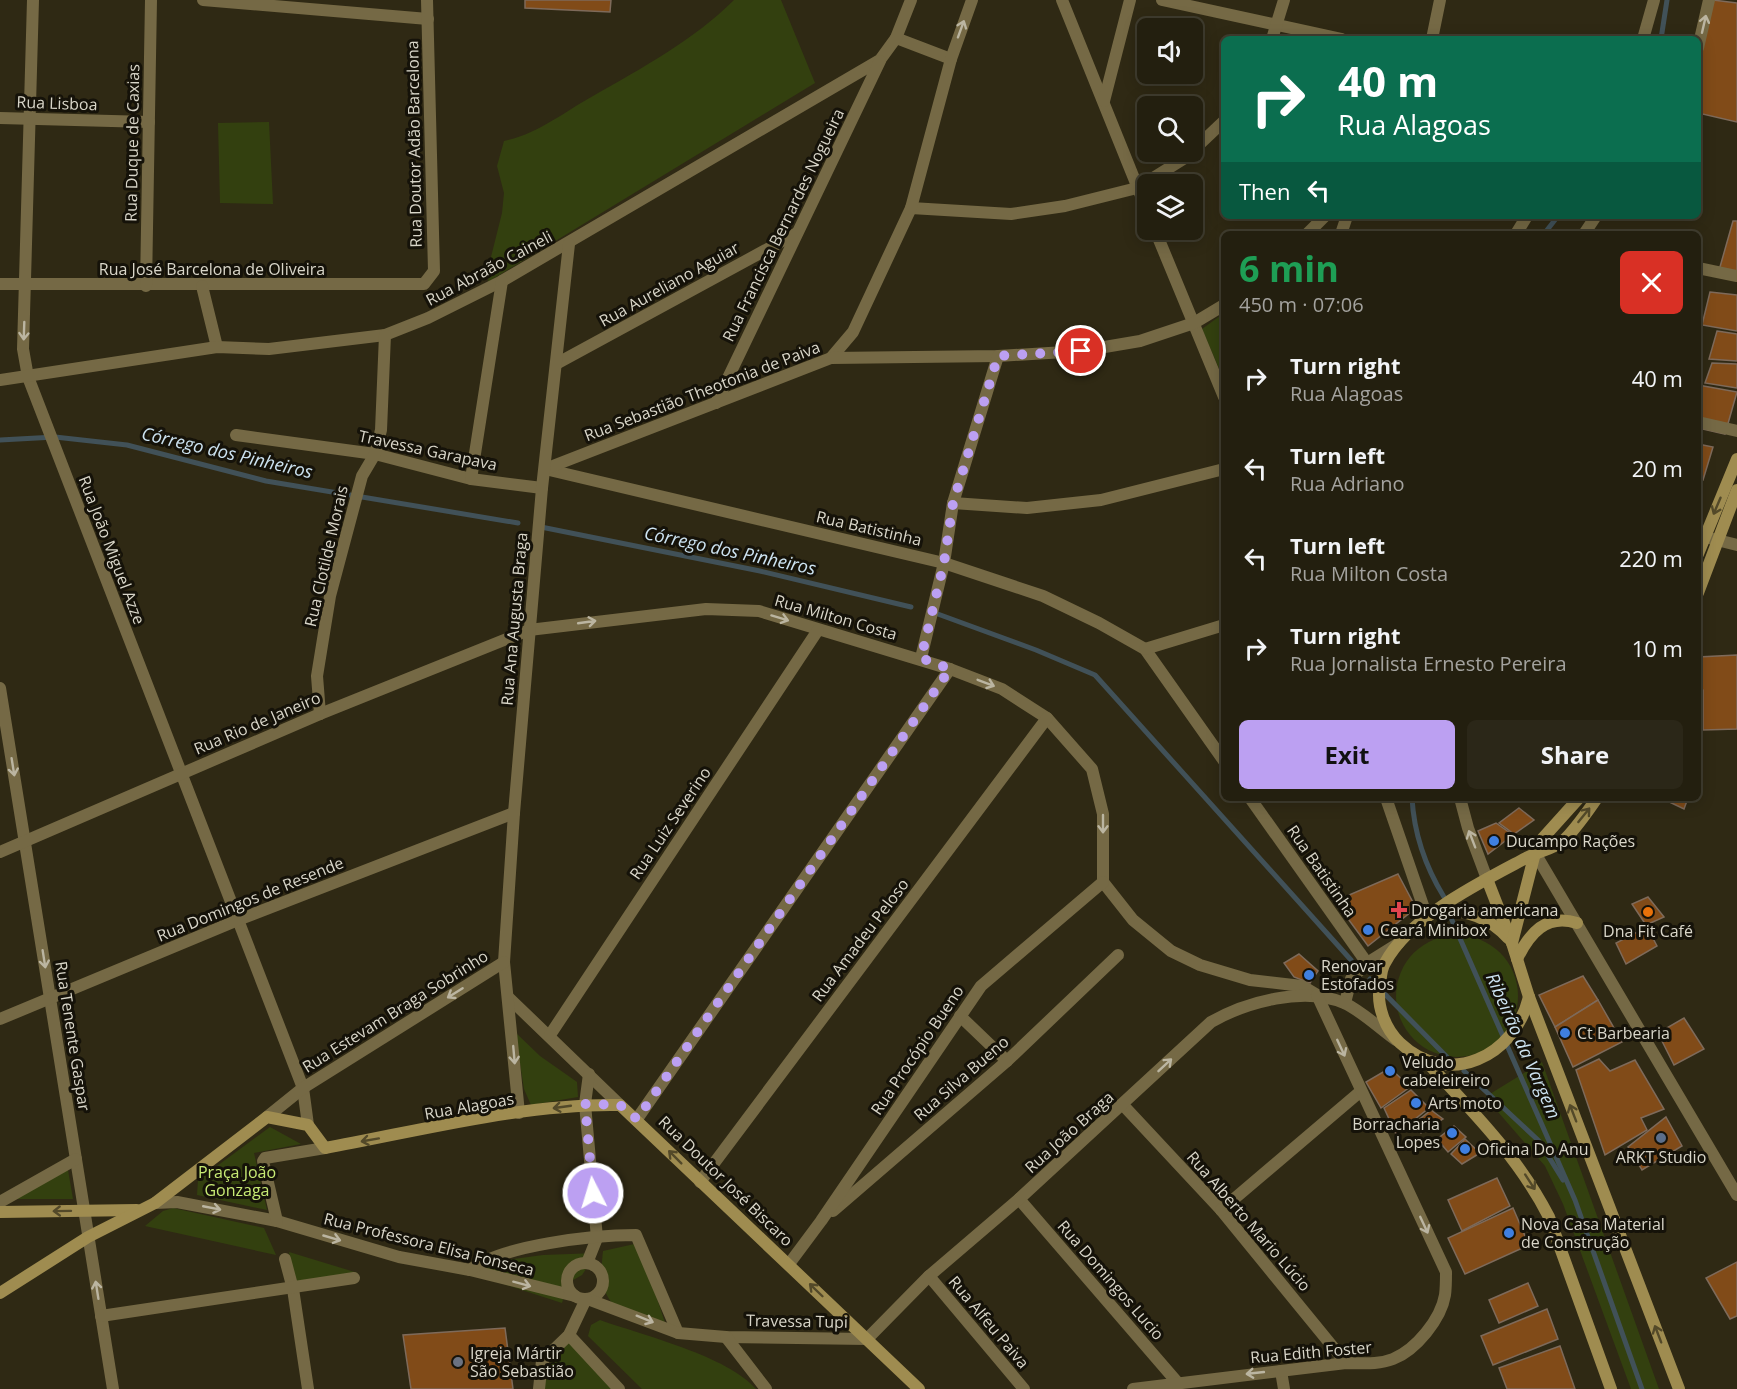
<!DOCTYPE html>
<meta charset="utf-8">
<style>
body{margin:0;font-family:"Open Sans",sans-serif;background:#2b2718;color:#f1f3f6;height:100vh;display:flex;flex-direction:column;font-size:22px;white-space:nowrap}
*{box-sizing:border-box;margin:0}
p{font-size:20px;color:#a3a29e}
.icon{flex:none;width:33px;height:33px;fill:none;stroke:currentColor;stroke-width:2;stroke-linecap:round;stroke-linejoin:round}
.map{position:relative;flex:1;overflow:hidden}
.details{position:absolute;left:1221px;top:231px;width:480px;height:570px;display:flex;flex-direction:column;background:#231f0f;border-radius:9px;box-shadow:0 3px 15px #0003,0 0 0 2px #403d2f}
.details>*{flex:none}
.hud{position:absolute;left:1221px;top:36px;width:480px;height:183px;border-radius:9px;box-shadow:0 3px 15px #0003,0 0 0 2px #403d2f;background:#0b6e4f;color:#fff;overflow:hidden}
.tools{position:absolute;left:1137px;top:18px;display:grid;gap:12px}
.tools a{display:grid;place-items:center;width:66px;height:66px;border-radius:9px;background:#231f0f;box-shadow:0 3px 15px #0003,0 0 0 2px #403d2f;font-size:30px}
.pin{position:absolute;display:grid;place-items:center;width:51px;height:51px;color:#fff;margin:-26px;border:3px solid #fff;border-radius:50%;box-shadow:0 2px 6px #0007}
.me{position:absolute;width:66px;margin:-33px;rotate:355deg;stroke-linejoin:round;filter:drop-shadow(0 0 4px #0008)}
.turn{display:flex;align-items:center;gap:21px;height:126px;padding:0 18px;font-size:27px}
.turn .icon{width:78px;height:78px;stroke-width:2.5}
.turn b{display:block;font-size:42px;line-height:51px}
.then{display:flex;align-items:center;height:57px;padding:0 18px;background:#0003;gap:12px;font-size:22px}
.round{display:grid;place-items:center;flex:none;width:63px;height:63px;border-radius:9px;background:#2b2718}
.headline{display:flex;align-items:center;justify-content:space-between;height:102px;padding:0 18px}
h1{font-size:36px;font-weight:700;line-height:45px;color:#1e9e55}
.action{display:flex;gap:12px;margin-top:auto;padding:12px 18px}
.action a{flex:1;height:69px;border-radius:9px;background:#bca0f2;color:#111;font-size:24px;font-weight:700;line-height:69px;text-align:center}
.action a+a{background:#2b2718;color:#f1f3f6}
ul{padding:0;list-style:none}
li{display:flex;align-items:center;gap:18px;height:90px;padding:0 18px}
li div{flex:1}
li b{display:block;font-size:22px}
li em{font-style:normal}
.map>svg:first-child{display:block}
.green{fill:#33400f}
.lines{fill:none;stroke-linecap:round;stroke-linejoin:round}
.stream{stroke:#415158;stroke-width:5}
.building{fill:#814b18;stroke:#7e6a5a;stroke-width:1.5}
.minor{stroke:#756945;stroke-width:12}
.tertiary{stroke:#756945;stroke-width:12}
.secondary{stroke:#9f8c50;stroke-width:12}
.oneway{stroke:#bbb5a1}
.oneway2{stroke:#534929}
.route{stroke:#bca0f2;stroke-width:10;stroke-dasharray:0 18}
.shop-dot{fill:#3f7fe0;stroke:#151209;stroke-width:2}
.health-dot{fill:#e0444e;stroke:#151209;stroke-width:2}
.food-dot{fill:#e8710a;stroke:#151209;stroke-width:2}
.service-dot{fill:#5c6f8a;stroke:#151209;stroke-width:2}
.worship-dot{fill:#6b7280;stroke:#151209;stroke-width:2}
.labels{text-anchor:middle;stroke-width:6;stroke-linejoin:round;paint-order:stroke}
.street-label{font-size:16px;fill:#d9d6c9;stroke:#151209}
.poi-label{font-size:16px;fill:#d9d6c9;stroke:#151209;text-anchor:start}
.park-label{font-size:16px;fill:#c7ea74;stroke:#151209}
.water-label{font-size:18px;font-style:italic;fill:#cde3f1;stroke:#151209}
</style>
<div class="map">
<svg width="1737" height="1389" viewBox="0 0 1737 1389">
<rect width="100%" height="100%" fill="#2f2914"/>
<g class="green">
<path d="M734 0H781L815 83 488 282 491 257 502 213 504 193 497 166 504 141C538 134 564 112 593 96 642 68 694 40 734 0Z"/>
<polygon points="269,122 273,204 220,203 218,123"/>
<polygon points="1224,313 1224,380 1202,329"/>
<circle cx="1457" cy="996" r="61"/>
<polygon points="515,1032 540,1056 577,1082 578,1097 531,1105 524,1089"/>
<polygon points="1542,1062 1659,1389 1631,1389 1563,1204 1545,1166 1485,1097"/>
<polygon points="270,1127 301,1144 254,1153 267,1210 197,1195 198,1180"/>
<polygon points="68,1170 73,1199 0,1199"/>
<polygon points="173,1208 264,1228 276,1255 145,1226 163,1211"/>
<path d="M639 1243 668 1332C621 1312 596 1310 603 1251Z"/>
<polygon points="289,1252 358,1273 293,1285"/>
<polygon points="597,1253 582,1275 568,1283 562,1303 475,1275 491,1262 543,1255"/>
<path d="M600 1320C642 1335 728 1356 756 1389H642L588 1336 591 1325Z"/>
<polygon points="570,1341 614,1389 543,1389 543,1372"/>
</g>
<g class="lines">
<g class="stream">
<polyline points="1661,39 1667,0"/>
<polyline points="1544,234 1558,216"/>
<polyline points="0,440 55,437 127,445 266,481 518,523"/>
<polyline points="541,527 760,571 911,607"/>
<polyline points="935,613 1036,650 1095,675 1351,960"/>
<path d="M1412 798C1414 834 1425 866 1444 897"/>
<polyline points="1451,918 1575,1200 1642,1389"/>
<polyline points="1370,979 1447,1057"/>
<polyline points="1464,1071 1539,1141 1563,1180"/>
</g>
</g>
<g class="building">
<polygon points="525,0 611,0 610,12 525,8"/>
<polygon points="1713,0 1737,3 1737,122 1698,113 1698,65"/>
<polygon points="1733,221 1737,221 1737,277 1718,274"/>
<polygon points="1710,292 1737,295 1737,331 1702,325"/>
<polygon points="1717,331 1737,334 1737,361 1709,359"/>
<polygon points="1712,363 1737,364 1737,388 1705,383"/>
<polygon points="1698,385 1737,392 1725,434 1698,428"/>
<polygon points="1698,444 1713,447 1703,480 1698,478"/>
<polygon points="1737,655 1737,729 1703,730 1703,690 1698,689 1698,657"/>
<polygon points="1661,798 1688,798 1684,809"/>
<polygon points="1519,808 1534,820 1514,834 1499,823"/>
<polygon points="1496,823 1513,835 1488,854 1478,831"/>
<polygon points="1398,874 1416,908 1368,946 1335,901"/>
<polygon points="1648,897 1664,917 1646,925 1632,904"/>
<polygon points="1647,927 1657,946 1626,964 1616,943"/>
<polygon points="1299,954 1318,971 1310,983 1294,977 1284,963"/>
<polygon points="1583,976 1598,1000 1555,1027 1539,995"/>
<polygon points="1598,1000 1622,1042 1573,1067 1555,1027"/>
<polygon points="1684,1018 1704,1049 1674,1065 1658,1033"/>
<polygon points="1599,1059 1610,1071 1635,1060 1664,1109 1641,1118 1647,1130 1605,1155 1576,1070"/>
<polygon points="1390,1068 1410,1087 1381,1108 1366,1082"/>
<polygon points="1411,1090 1429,1108 1396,1134 1384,1108"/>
<polygon points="1431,1110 1443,1119 1421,1133 1416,1122"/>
<polygon points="1666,1117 1682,1146 1642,1170 1628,1147"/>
<polygon points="1454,1126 1466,1137 1448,1152 1437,1139"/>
<polygon points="1465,1139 1480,1153 1462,1164 1451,1154"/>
<polygon points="1497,1178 1510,1206 1462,1231 1448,1200"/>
<polygon points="1513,1208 1529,1245 1465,1274 1448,1238"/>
<polygon points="1737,1262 1737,1316 1730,1319 1706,1278"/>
<polygon points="1528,1283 1538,1306 1499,1323 1489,1300"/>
<polygon points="1547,1309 1558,1339 1493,1365 1481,1336"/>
<polygon points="505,1328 513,1389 411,1389 403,1335"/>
<polygon points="1560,1346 1575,1389 1507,1389 1499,1368"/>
</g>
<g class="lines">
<g class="minor">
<polyline points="33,0 23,349 28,377 303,1088 308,1125"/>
<polyline points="203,0 428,19"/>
<polyline points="1062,0 1148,213"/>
<polyline points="1162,0 1342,39"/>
<polyline points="896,38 951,59"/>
<polyline points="1272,39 1284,0"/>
<polyline points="1432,39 1440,0"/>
<polyline points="1104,101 1130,0"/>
<polyline points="0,118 149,122"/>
<polyline points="911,208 1011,214 1065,206 1137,188 1185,158 1224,121"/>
<polyline points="1155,230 1224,397"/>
<polyline points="1307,234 1325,216"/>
<polyline points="1341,234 1347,216"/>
<polyline points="1698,268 1737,276"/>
<polyline points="0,284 424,284 434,271 427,0"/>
<polyline points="146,286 151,0"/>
<polyline points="202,286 217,347"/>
<polyline points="831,358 853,332 911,208 951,59 972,0"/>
<polyline points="556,364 797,233"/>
<polyline points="0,380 217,347 269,349 385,335 428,318 502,281 880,60 896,38 911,0"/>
<polyline points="716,403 880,61"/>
<polyline points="1698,422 1737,431"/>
<polyline points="236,435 375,454 471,479 542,488"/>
<polyline points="545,469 944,563 1043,596 1099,623 1145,649 1224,761"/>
<polyline points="545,469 831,358 998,356 1081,351 1140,341 1194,323 1224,305"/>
<polyline points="471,479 502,281"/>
<polyline points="953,503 1027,508 1101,500 1224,469"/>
<polyline points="1709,538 1737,545"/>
<polyline points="1145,649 1224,625"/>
<polyline points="921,658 944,563 953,503 998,356"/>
<polyline points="0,688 113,1389"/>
<polyline points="320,714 317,676 330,596 362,476 375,454 381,430 385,335"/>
<polyline points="1250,798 1367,963"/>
<polyline points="0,852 320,714 529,630 706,609 759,611 950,669 1002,689 1047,718 1092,769 1103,814 1103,882 1133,920 1171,951 1200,965 1250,980 1302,986 1317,995"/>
<polyline points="1535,853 1737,1195"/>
<polyline points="509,998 620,1105"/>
<polyline points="1345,1003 1351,979 1367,963 1399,943"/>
<polyline points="960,1016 1007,1061"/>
<polyline points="0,1019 238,920 514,813"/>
<polyline points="550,1035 818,630"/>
<polyline points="1123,1105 1221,1210 1346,1363"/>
<polyline points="519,1113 504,962 514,813 542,488 569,244"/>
<polyline points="267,1117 303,1088 504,962"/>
<polyline points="637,1119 950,669"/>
<polyline points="700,1182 1047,718"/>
<polyline points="1019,1199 1177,1382"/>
<polyline points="0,1202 76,1159"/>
<polyline points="155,1203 177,1202 277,1221 399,1257 470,1270 575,1296"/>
<polyline points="1221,1210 1361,1091"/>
<polyline points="833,1211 1007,1061 1118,955"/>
<polyline points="277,1221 263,1161 265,1158 325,1148"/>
<polyline points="285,1259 293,1289 308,1389"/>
<polyline points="587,1263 597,1238 585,1104 589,1074"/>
<circle cx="585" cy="1281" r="18"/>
<polyline points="789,1264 821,1221 981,986 1103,882"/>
<path d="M470 1270C502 1245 594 1235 636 1235L678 1333"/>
<polyline points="929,1276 1024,1389"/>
<polyline points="590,1300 678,1333 726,1337 867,1339"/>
<polyline points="101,1316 354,1278"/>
<polyline points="569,1335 619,1389"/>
<polyline points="726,1337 766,1389"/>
<polyline points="1281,1371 1284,1389"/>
<polyline points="539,1389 542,1361 569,1335 586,1299"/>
</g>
<g class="tertiary">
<polyline points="1643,39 1654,0"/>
<polyline points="1698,48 1709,0"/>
<polyline points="1516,234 1527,216"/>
<polyline points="1584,234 1596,216"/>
<polyline points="1386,798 1427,917"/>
<polyline points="1460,798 1468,828 1487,879"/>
<path d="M867 1339 929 1276 1019 1199 1211 1022C1246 1002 1304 986 1344 1003 1362 1011 1380 1029 1396 1040"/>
<path d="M1133 1389 1346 1363C1362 1363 1378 1365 1393 1359 1416 1350 1441 1319 1445 1295 1446 1288 1446 1279 1446 1272L1317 995"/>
</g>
<g class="secondary">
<polyline points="1698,554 1737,459"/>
<polyline points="1698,593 1737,490"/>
<polyline points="1487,879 1512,943 1529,997 1679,1389"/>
<path d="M1439 910C1466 910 1489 917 1508 938"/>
<polyline points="1512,943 1535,853 1543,838 1579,798"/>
<path d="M1517 959C1529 934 1546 913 1577 923"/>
<path d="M1529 997C1515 1056 1449 1089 1400 1043 1385 1029 1376 1005 1380 985 1381 978 1381 969 1385 963 1409 917 1481 882 1526 858 1537 852 1553 849 1563 841 1576 829 1587 812 1597 798"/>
<path d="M1424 1059C1470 1109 1518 1156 1549 1217L1611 1389"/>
<polyline points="0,1212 137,1210"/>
<path d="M0 1293 88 1237 155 1203 267 1117 308 1125 325 1148C419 1131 525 1103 620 1105L919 1389"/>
</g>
</g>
<defs><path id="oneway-shaft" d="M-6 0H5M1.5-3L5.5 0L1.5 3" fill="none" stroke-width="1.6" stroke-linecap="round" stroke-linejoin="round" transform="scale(1.5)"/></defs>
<g class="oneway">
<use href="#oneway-shaft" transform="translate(1704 24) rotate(-77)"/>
<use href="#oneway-shaft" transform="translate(961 29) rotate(-70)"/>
<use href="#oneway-shaft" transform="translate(24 331) rotate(92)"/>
<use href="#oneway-shaft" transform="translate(780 618) rotate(17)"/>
<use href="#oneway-shaft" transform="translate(587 622) rotate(-8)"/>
<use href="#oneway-shaft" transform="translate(986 683) rotate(21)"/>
<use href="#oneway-shaft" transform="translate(13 767) rotate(81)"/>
<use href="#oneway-shaft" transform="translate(1103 824) rotate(90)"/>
<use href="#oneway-shaft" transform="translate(1472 839) rotate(-111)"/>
<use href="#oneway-shaft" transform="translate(44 959) rotate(81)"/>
<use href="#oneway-shaft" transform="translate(455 993) rotate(148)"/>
<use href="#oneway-shaft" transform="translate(1341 1048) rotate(65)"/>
<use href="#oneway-shaft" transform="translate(514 1055) rotate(85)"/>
<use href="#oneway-shaft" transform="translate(1165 1065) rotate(-43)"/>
<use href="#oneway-shaft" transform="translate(212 1208) rotate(11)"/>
<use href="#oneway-shaft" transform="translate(1424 1225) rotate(65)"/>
<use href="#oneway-shaft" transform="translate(332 1238) rotate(16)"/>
<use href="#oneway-shaft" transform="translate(522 1284) rotate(15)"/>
<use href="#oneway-shaft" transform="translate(97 1290) rotate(-99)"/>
<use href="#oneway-shaft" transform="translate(645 1319) rotate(22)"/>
<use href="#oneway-shaft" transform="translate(1255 1373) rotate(174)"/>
</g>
<g class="oneway2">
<use href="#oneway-shaft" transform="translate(1717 506) rotate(113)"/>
<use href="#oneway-shaft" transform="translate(1584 815) rotate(-51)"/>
<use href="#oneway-shaft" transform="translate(562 1107) rotate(172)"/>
<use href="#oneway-shaft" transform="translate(1573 1113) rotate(-111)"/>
<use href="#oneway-shaft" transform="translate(370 1140) rotate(170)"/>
<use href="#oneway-shaft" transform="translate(675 1157) rotate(-135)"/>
<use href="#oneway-shaft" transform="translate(1530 1182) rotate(57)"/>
<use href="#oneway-shaft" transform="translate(62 1211) rotate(179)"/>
<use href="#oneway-shaft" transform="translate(816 1290) rotate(-136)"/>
<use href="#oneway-shaft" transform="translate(1658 1334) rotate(-111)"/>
</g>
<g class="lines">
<polyline class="route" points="593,1193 585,1104 620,1105 637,1119 950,669 921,658 944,563 953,503 998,356 1081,351"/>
</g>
<g class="shop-dot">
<circle cx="1494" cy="841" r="6"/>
<circle cx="1368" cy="930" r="6"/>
<circle cx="1309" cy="975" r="6"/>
<circle cx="1565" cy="1033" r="6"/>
<circle cx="1390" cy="1071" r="6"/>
<circle cx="1416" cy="1103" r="6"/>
<circle cx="1452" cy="1133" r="6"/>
<circle cx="1465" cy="1149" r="6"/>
<circle cx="1509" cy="1233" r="6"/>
</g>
<path class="health-dot" d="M1396 901h6v6h6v6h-6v6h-6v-6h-6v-6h6z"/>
<circle class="food-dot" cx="1648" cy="912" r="6"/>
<circle class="service-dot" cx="1661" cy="1138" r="6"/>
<circle class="worship-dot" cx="458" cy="1362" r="6"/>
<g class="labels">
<g class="street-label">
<text transform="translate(57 103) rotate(2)" y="6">Rua Lisboa</text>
<text transform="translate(132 143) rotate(-89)" y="6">Rua Duque de Caxias</text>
<text transform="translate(414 144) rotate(-91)" y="6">Rua Doutor Adão Barcelona</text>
<text transform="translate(783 225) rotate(-64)" y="6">Rua Francisca Bernardes Nogueira</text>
<text transform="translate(489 268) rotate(-28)" y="6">Rua Abraão Caineli</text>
<text x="212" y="275">Rua José Barcelona de Oliveira</text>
<text transform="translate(669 284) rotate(-29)" y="6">Rua Aureliano Aguiar</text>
<text transform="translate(702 391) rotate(-21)" y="6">Rua Sebastião Theotonia de Paiva</text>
<text transform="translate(428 450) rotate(12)" y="6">Travessa Garapava</text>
<text transform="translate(869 528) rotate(13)" y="6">Rua Batistinha</text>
<text transform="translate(112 550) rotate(69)" y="6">Rua João Miguel Azze</text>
<text transform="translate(326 556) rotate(-77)" y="6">Rua Clotilde Morais</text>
<text transform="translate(836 617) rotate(16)" y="6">Rua Milton Costa</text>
<text transform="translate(514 619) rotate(-85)" y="6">Rua Ana Augusta Braga</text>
<text transform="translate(257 723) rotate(-23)" y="6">Rua Rio de Janeiro</text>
<text transform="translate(670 823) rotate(-56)" y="6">Rua Luiz Severino</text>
<text transform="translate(1322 871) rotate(55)" y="6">Rua Batistinha</text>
<text transform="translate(250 899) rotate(-22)" y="6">Rua Domingos de Resende</text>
<text transform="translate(860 940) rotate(-53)" y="6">Rua Amadeu Peloso</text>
<text transform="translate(395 1011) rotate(-32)" y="6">Rua Estevam Braga Sobrinho</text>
<text transform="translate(73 1036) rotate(81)" y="6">Rua Tenente Gaspar</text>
<text transform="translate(917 1050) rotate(-56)" y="6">Rua Procópio Bueno</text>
<text transform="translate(961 1078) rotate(-41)" y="6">Rua Silva Bueno</text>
<text transform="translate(469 1106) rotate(-10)" y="6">Rua Alagoas</text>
<text transform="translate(1069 1132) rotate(-42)" y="6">Rua João Braga</text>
<text transform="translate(726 1181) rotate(44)" y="6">Rua Doutor José Biscaro</text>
<text transform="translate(1249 1221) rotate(49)" y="6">Rua Alberto Mario Lúcio</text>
<text transform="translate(429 1244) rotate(14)" y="6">Rua Professora Elisa Fonseca</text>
<text transform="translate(1111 1280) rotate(49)" y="6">Rua Domingos Lucio</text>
<text transform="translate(797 1321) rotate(1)" y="6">Travessa Tupi</text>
<text transform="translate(989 1322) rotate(50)" y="6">Rua Alfeu Paiva</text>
<text transform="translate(1311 1352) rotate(-5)" y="6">Rua Edith Foster</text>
</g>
<g class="poi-label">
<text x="1506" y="847">Ducampo Rações</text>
<text x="1411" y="916">Drogaria americana</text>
<text x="1380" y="936">Ceará Minibox</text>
<text x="1648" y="937" text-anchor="middle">Dna Fit Café</text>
<text x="1321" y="972">Renovar<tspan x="1321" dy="18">Estofados</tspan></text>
<text x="1577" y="1039">Ct Barbearia</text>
<text x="1402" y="1068">Veludo<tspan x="1402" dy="18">cabeleireiro</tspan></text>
<text x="1428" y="1109">Arts moto</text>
<text x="1440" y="1130" text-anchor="end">Borracharia<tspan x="1440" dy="18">Lopes</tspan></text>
<text x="1477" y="1155">Oficina Do Anu</text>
<text x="1661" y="1163" text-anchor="middle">ARKT Studio</text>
<text x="1521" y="1230">Nova Casa Material<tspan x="1521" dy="18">de Construção</tspan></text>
<text x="470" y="1359">Igreja Mártir<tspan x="470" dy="18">São Sebastião</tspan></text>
</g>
<g class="park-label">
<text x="237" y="1178">Praça João<tspan x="237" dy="18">Gonzaga</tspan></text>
</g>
<g class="water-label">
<text transform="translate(227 453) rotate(13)" y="6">Córrego dos Pinheiros</text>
<text transform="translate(730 551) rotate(12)" y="6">Córrego dos Pinheiros</text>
<text transform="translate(1523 1046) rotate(66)" y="6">Ribeirão da Vargem</text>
</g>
</g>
</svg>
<div class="tools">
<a><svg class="icon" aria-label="sound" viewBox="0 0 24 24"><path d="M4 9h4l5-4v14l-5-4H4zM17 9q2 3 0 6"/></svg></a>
<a><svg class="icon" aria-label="search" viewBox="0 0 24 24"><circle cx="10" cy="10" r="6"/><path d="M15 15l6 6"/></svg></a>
<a><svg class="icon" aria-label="layers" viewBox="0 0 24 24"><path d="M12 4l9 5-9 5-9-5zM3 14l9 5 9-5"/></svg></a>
</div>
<div class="pin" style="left:1081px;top:351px;background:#d93025"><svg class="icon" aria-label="arrive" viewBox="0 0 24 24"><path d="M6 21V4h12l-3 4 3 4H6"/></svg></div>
<svg class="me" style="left:593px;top:1193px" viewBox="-20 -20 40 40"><circle r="17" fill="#bca0f2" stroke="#fff" stroke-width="3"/><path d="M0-11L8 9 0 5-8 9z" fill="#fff"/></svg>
<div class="hud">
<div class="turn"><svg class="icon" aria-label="right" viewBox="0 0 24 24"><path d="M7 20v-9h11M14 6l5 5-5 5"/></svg><div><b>40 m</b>Rua Alagoas</div></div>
<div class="then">Then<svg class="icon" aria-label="left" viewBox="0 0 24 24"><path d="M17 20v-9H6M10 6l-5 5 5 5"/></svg></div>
</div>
<section class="details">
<div class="headline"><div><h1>6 min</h1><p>450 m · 07:06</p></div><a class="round" style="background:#d93025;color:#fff"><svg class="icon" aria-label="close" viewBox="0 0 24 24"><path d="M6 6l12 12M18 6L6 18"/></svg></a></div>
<ul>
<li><svg class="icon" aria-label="right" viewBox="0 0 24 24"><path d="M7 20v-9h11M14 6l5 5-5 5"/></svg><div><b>Turn right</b><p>Rua Alagoas</p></div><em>40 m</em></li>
<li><svg class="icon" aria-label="left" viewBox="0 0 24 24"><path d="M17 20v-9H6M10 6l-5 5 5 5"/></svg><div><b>Turn left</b><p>Rua Adriano</p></div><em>20 m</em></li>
<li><svg class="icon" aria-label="left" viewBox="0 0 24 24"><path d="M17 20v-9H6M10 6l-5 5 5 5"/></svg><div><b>Turn left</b><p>Rua Milton Costa</p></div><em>220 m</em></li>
<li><svg class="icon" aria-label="right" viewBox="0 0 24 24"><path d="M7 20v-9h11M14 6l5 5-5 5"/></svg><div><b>Turn right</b><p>Rua Jornalista Ernesto Pereira</p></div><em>10 m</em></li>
</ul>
<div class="action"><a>Exit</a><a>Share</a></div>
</section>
</div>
